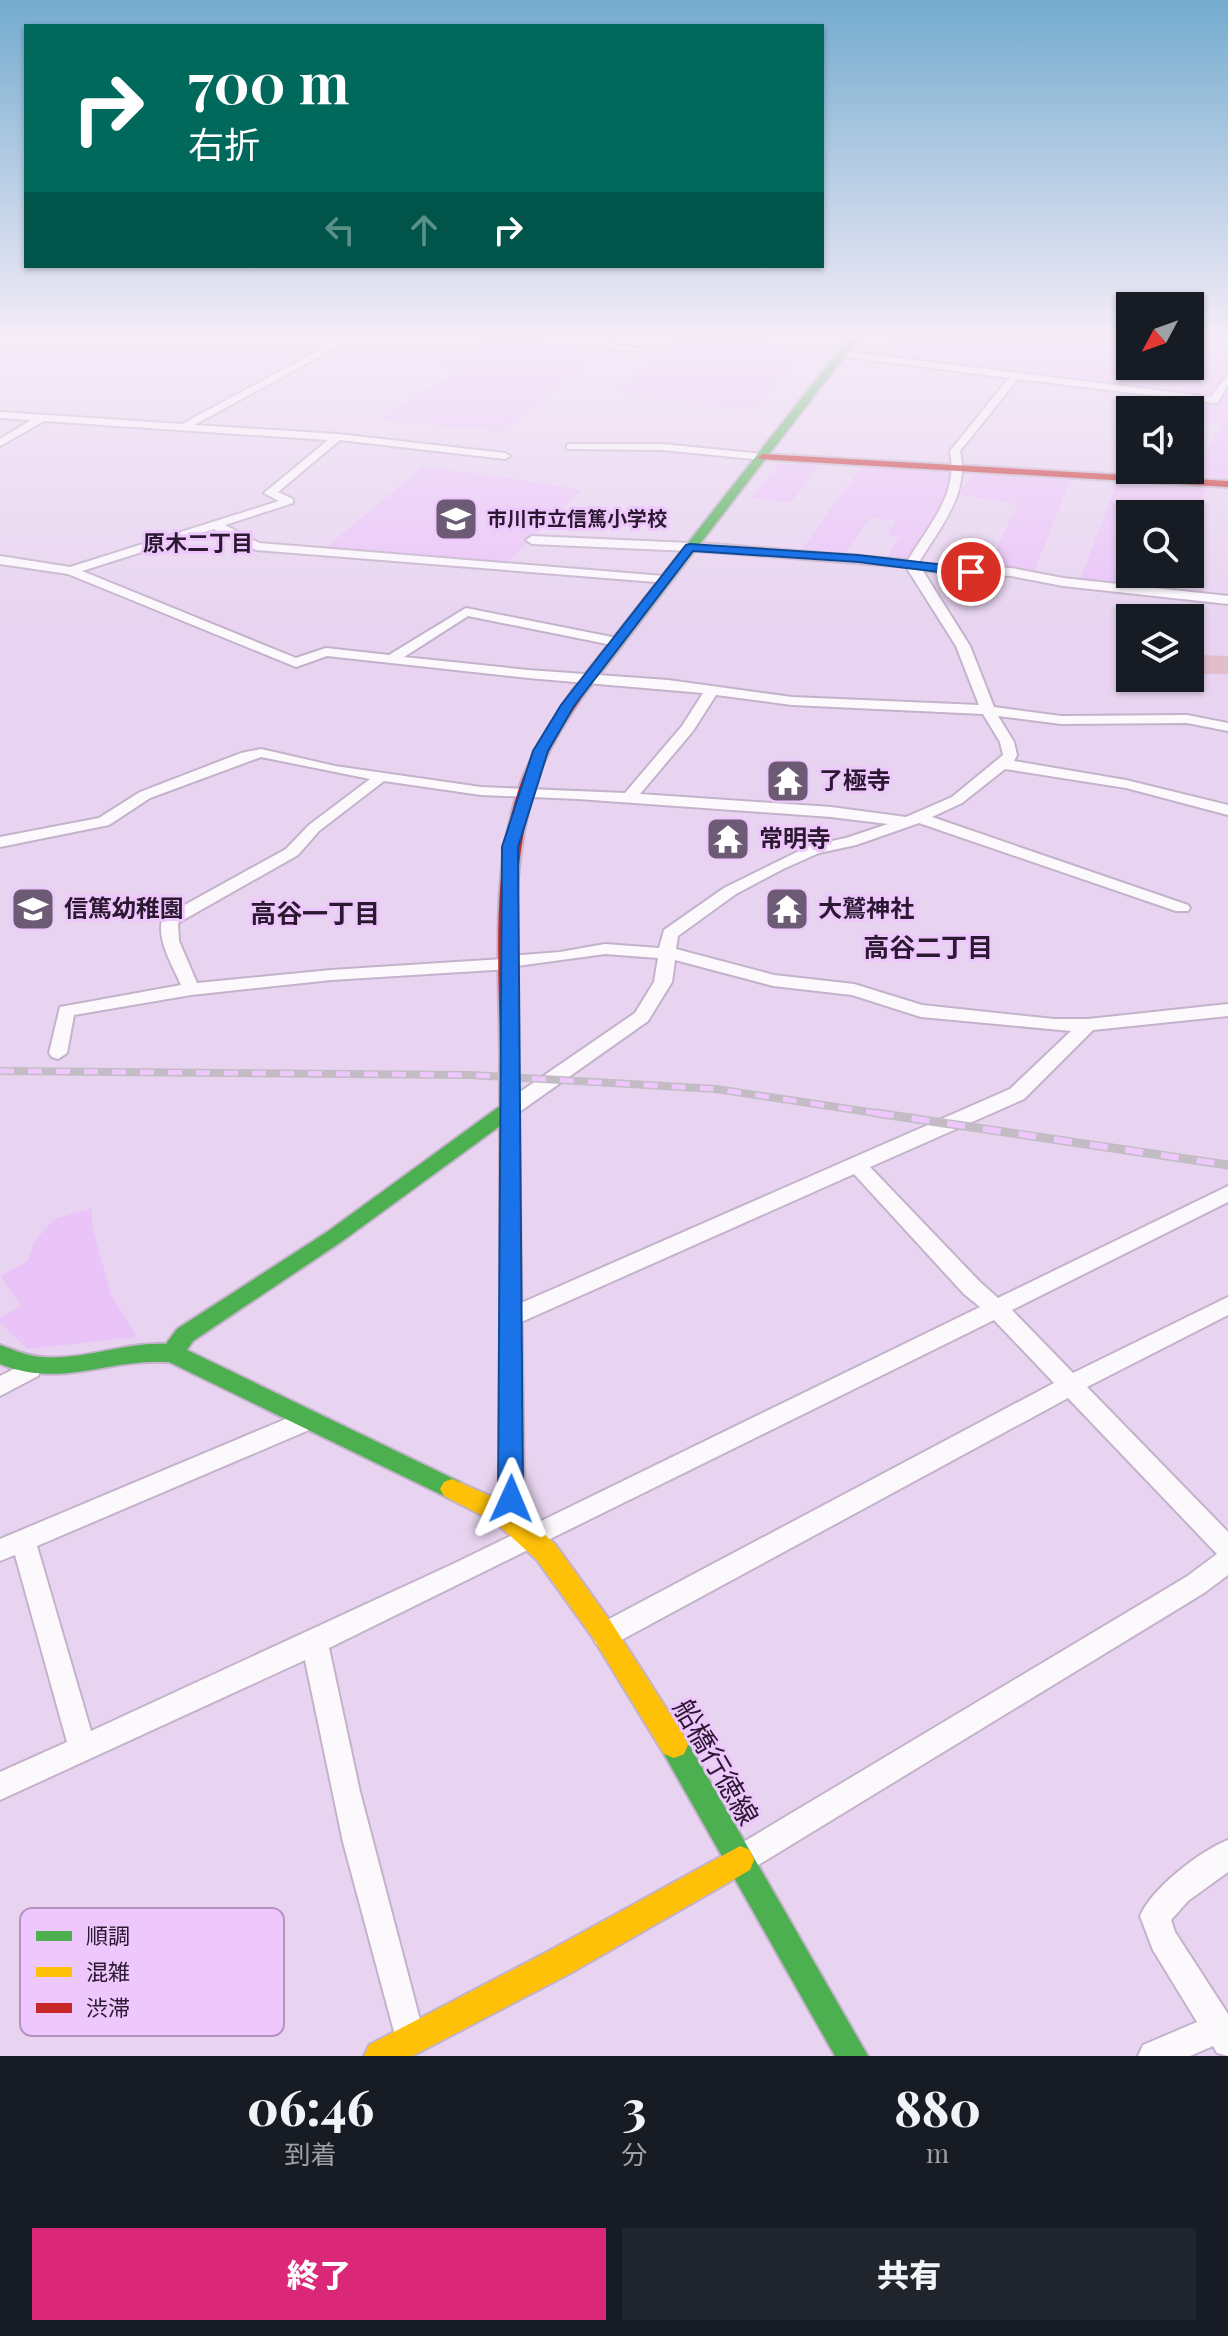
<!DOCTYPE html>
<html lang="ja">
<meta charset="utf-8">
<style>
body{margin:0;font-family:"Playfair Display","Noto Sans JP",serif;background:#20242c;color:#f1f3f6;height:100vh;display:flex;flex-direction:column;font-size:30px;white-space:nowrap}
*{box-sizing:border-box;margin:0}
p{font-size:26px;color:#9ea1a6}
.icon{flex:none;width:44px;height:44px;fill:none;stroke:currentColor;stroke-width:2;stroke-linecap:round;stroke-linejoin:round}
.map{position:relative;height:2056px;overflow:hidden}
.details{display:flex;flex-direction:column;background:#171b24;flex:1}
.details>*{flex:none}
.top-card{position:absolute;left:24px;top:24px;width:800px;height:244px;border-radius:0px;box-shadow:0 2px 6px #0004;background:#00695c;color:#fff;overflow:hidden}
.needle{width:52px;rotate:229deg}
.fabs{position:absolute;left:1116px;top:292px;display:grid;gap:16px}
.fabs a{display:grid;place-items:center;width:88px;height:88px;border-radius:0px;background:#171b24;box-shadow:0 2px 6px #0004;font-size:40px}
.pin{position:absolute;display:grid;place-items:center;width:68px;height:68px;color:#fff;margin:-34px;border:4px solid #fff;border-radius:50%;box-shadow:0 2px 8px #0007}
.me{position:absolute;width:88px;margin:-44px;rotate:1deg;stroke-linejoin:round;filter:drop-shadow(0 0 6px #0008)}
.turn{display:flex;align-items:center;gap:28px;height:168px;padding:0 32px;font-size:36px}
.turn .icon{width:104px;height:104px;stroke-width:2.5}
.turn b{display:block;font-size:56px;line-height:68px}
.lanes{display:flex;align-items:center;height:76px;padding:0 32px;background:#0003;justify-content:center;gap:40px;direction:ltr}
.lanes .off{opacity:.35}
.eta{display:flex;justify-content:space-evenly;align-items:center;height:136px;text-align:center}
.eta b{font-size:48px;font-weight:800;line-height:56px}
.cta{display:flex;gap:16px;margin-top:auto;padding:16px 32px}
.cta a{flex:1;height:92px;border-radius:0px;background:#db2777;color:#fff;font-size:32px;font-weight:800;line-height:92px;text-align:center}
.cta a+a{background:#20242c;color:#f1f3f6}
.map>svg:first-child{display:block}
.built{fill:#eac3f8}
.green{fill:#e2becb}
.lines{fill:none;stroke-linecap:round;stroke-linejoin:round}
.street-casing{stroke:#c4b2cb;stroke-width:4}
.fast-casing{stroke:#c4b2cb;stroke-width:4}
.slow-casing{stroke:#c4b2cb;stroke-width:4}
.jam-casing{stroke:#c4b2cb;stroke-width:4}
.street{fill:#fcf9fd;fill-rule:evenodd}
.fast{fill:#4caf50;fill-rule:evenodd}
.slow{fill:#ffc107;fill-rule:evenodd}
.jam{fill:#c62828;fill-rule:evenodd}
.rail-far1-casing{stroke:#c3bcc5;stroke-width:8}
.rail-casing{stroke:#c3bcc5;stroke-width:9}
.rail-far1{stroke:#eec7fd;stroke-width:5;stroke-dasharray:14;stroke-linecap:butt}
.rail{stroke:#eec7fd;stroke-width:6;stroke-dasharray:18;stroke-linecap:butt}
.route{fill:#1a73e8;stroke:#114b97;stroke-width:2}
.labels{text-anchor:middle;stroke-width:6;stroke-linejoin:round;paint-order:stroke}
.far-poi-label{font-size:20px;font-weight:bold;fill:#2b1831;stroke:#eec7fd;text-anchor:start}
.far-neighbourhood-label{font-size:22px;font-weight:bold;fill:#2b1831;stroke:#eec7fd}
.poi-label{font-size:24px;font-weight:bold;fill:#2b1831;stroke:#eec7fd;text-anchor:start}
.neighbourhood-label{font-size:26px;font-weight:bold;fill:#2b1831;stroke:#eec7fd}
.near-street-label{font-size:28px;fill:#2b1831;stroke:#eec7fd}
.key{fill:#eec7fd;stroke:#b492c0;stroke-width:2}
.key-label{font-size:22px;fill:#2b1831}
</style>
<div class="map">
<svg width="1228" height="2056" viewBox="0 0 1228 2056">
<rect width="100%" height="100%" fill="#e8d4f0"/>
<g class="built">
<polygon points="485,335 607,348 505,432 379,420 456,371 437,367"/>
<polygon points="677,335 755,335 752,339 809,347 753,411 614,392"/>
<polygon points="892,335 1130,335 1130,366 1190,366 1190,335 1228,335 1228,369 1212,398 872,356"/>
<polygon points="1228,382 1228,478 1192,475 1220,425 1203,422 1206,413 1191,411 1199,399 1219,401"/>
<polygon points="779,464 819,465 791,503 751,497"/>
<polygon points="423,467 485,474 582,490 505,565 324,549"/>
<polygon points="861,467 954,473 949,494 906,561 886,559 899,537 887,535 896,521 871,517 843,556 800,552"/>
<polygon points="971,474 1071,479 1033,574 986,570 1018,504 959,495"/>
<polygon points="1117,482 1206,490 1194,531 1190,530 1190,514 1130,514 1130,574 1153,574 1148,590 1079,583"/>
<polygon points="92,1208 92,1225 111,1295 137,1337 28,1349 0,1323 0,1318 21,1305 0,1276 28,1261 34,1242 54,1219"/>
</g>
<polygon class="green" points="1198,655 1228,656 1228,674 1190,674 1190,658"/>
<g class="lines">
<g class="street-casing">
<g id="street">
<path d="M347 335H359L194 425 338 434 505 453 510 456 505 459 340 440 278 492 293 499V503L225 525 259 543 664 576 670 580 668 583 256 550 214 529 82 571 296 658 326 648 389 655 466 608 617 638 624 642 617 646 468 616 404 657 528 670 668 680 792 697 979 705 956 646 906 567 712 552 532 544 526 540 532 536 712 544 908 560C929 525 959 494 950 451L1009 378 839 356 837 354 842 351 1211 397 1228 374V385L1218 402 1214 403 1018 379 960 451C970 495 939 528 918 564L1011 568 1063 578 1228 596V604L1063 586 1011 576 923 571 970 646 994 707 1061 716 1187 715 1228 723V731L1187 723 1061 724 998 716 1014 742 1017 755 1014 761 1126 780 1228 805V815L1126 788 1005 769 962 803 932 817 1188 905 1190 908 1188 911H1176L919 823 856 845 819 853 783 869 736 894 678 936 676 949 774 975 854 984 922 1005 1054 1019H1088L1228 1004V1016L1093 1030 1024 1099 870 1167 980 1282 998 1298 1228 1186V1202L1012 1310 1073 1373 1228 1297V1315L1087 1387 1228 1532V1575L1204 1593 750 1870 740 1874 730 1870 726 1860 730 1850 1186 1577 1217 1554 1068 1398 614 1644 605 1647 596 1644 592 1635 596 1626 1054 1383 994 1320 329 1648 360 1792 425 2039 421 2050 410 2054 399 2050 343 1842 305 1660 0 1800V1772L67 1742 15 1555 0 1561V1539L300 1413 308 1410 316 1413 319 1420 316 1427 37 1546 91 1731 455 1563 980 1307 964 1294 854 1174 519 1323 511 1326 503 1323 500 1317 503 1311 1010 1089 1071 1031 921 1017 852 995 773 986 675 960 672 982 648 1021 515 1115H501L498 1110 501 1105 635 1013 654 982 658 958 605 954 517 966 510 969 331 980 191 995 74 1015 67 1053 58 1059 52 1057 49 1053 60 1007 181 985C173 966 155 938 163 917L286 849 309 825 370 779 261 757 150 798 109 825 0 847V837L99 818 140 792 241 753 261 749 335 766 481 787 625 793 682 726 703 693 528 678 327 656 296 667 68 574 0 564V556L70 567 279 501 264 493 328 440 44 421 0 446V439L31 420 0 418V412L182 424ZM716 695 792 705 983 714 1000 742 1003 755 952 797 906 817 831 807 640 794 693 731ZM384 781 481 795 578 799 831 817 888 824 846 838 809 846 724 888 664 930 659 948 605 944 560 952 510 956 503 959 331 970 197 983 179 941 178 923 298 855 319 831Z"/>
<polygon points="515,335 545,335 645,349 640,352"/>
<polygon points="571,444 662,444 763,454 768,457 763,460 662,450 567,449 567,445"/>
<polygon points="30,1361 38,1364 41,1370 38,1376 0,1396 0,1376"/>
<path d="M1228 1840V1872L1188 1901 1171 1920 1175 1932 1228 2014V2056L1217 2053 1213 2046 1190 2056H1138L1143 2045 1197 2022 1153 1950 1140 1916C1152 1888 1200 1851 1228 1840Z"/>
</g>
</g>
<g class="fast-casing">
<g id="fast">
<polygon points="851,335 861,335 582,697 572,697 572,691"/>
<path d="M509 1047 518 1053 524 1489 513 1522 504 1525 495 1522 492 1514 500 1489V1126L341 1242 193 1341 187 1350 460 1482 464 1489 460 1496 452 1499 444 1496 169 1362C107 1358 62 1389 0 1364V1345C14 1350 27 1356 42 1357 84 1361 124 1342 166 1344L177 1329 327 1232 500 1106V1053Z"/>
<polygon points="674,1732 684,1736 868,2056 835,2056 664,1754 660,1745 664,1736"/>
</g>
</g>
<g class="slow-casing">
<g id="slow">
<polygon points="452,1479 513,1506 555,1544 611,1622 684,1736 688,1745 684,1754 674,1758 664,1754 593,1638 537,1560 495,1522 444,1496 440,1489 444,1482"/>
<polygon points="740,1846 750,1850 754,1860 750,1870 569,1974 412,2056 364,2056 369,2045 547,1952"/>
</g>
</g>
<g class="jam-casing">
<g id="jam">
<polygon points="763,454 1228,481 1228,487 759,459 758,457"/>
<path d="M577 690 584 694C566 721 548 748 537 780 508 867 516 962 518 1053L509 1059 500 1053C499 962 490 863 523 777 536 746 553 719 572 691Z"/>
</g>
</g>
<use href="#street" class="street"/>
<use href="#fast" class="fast"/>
<use href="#slow" class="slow"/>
<use href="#jam" class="jam"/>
<g class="rail-far1-casing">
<polyline id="rail-far1" points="0,1071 471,1075 716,1089 889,1115"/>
</g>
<g class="rail-casing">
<polyline id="rail" points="876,1113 1228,1165"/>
</g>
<use href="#rail-far1" class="rail-far1"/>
<use href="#rail" class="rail"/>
</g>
<linearGradient id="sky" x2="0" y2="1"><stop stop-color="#74accf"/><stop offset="0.54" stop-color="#f5ecf8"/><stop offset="1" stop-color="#f5ecf8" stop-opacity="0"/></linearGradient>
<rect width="1228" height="623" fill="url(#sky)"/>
<polygon class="route" points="690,544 858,555 971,568 977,572 971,576 858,562 693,551 574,706 548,751 518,847 523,1499 519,1506 511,1509 502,1506 498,1499 502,847 533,751 561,705 686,545"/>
<defs>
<g id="school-square" transform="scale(2.3)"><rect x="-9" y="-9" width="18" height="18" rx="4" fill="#6d5a74" stroke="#eec7fd"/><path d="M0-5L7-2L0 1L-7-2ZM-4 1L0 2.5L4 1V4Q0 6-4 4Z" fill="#fff"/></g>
<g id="temple-square" transform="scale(2.3)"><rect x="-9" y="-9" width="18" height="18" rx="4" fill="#6d5a74" stroke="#eec7fd"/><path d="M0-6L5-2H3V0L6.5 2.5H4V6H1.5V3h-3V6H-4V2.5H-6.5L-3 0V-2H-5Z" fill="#fff"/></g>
</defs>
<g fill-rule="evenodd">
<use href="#school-square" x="456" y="519"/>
<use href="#temple-square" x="788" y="781"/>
<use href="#temple-square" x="728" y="839"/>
<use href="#school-square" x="33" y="909"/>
<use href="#temple-square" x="787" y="909"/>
</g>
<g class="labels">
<g class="far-poi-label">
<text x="487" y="526">市川市立信篤小学校</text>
</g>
<g class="far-neighbourhood-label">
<text x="198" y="551">原木二丁目</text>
</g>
<g class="poi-label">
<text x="819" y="789">了極寺</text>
<text x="759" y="847">常明寺</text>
<text x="64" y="917">信篤幼稚園</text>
<text x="818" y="917">大鷲神社</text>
</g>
<g class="neighbourhood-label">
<text x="315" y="923">高谷一丁目</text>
<text x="928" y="957">高谷二丁目</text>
</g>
<g class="near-street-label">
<text transform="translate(716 1762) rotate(60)" y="10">船橋行徳線</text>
</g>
</g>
<rect x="20" y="1908" width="264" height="128" rx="12" class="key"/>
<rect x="36" y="1931" width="36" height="10" fill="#4caf50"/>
<rect x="36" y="1967" width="36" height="10" fill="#ffc107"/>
<rect x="36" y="2003" width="36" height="10" fill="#c62828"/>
<g class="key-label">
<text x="86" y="1944">順調</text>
<text x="86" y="1980">混雑</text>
<text x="86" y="2016">渋滞</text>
</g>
</svg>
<div class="fabs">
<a><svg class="needle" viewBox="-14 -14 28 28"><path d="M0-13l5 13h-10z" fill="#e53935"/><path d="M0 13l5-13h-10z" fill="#9ea1a6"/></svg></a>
<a><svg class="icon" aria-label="sound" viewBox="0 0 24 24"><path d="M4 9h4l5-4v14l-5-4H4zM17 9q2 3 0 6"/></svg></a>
<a><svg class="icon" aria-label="search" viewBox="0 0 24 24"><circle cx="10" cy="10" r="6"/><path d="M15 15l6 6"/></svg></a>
<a><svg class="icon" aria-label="layers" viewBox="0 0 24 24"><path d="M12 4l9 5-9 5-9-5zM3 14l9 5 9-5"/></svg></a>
</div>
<div class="pin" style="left:971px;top:572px;background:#d93025"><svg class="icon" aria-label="arrive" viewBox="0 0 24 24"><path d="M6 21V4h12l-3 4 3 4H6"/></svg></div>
<svg class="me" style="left:511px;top:1499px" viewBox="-20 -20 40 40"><path d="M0-17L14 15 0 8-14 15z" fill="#1a73e8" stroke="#fff" stroke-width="4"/></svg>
<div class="top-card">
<div class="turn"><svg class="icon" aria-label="right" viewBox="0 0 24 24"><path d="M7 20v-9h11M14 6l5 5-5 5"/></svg><div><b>700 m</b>右折</div></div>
<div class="lanes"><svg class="icon off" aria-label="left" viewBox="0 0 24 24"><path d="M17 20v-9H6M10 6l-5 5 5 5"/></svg><svg class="icon off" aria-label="ahead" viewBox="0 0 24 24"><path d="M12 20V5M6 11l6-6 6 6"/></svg><svg class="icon" aria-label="right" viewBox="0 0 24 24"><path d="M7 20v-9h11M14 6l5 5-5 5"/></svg></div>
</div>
</div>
<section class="details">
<div class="eta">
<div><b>06:46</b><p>到着</p></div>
<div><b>3</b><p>分</p></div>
<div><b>880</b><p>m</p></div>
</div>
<div class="cta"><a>終了</a><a>共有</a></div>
</section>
